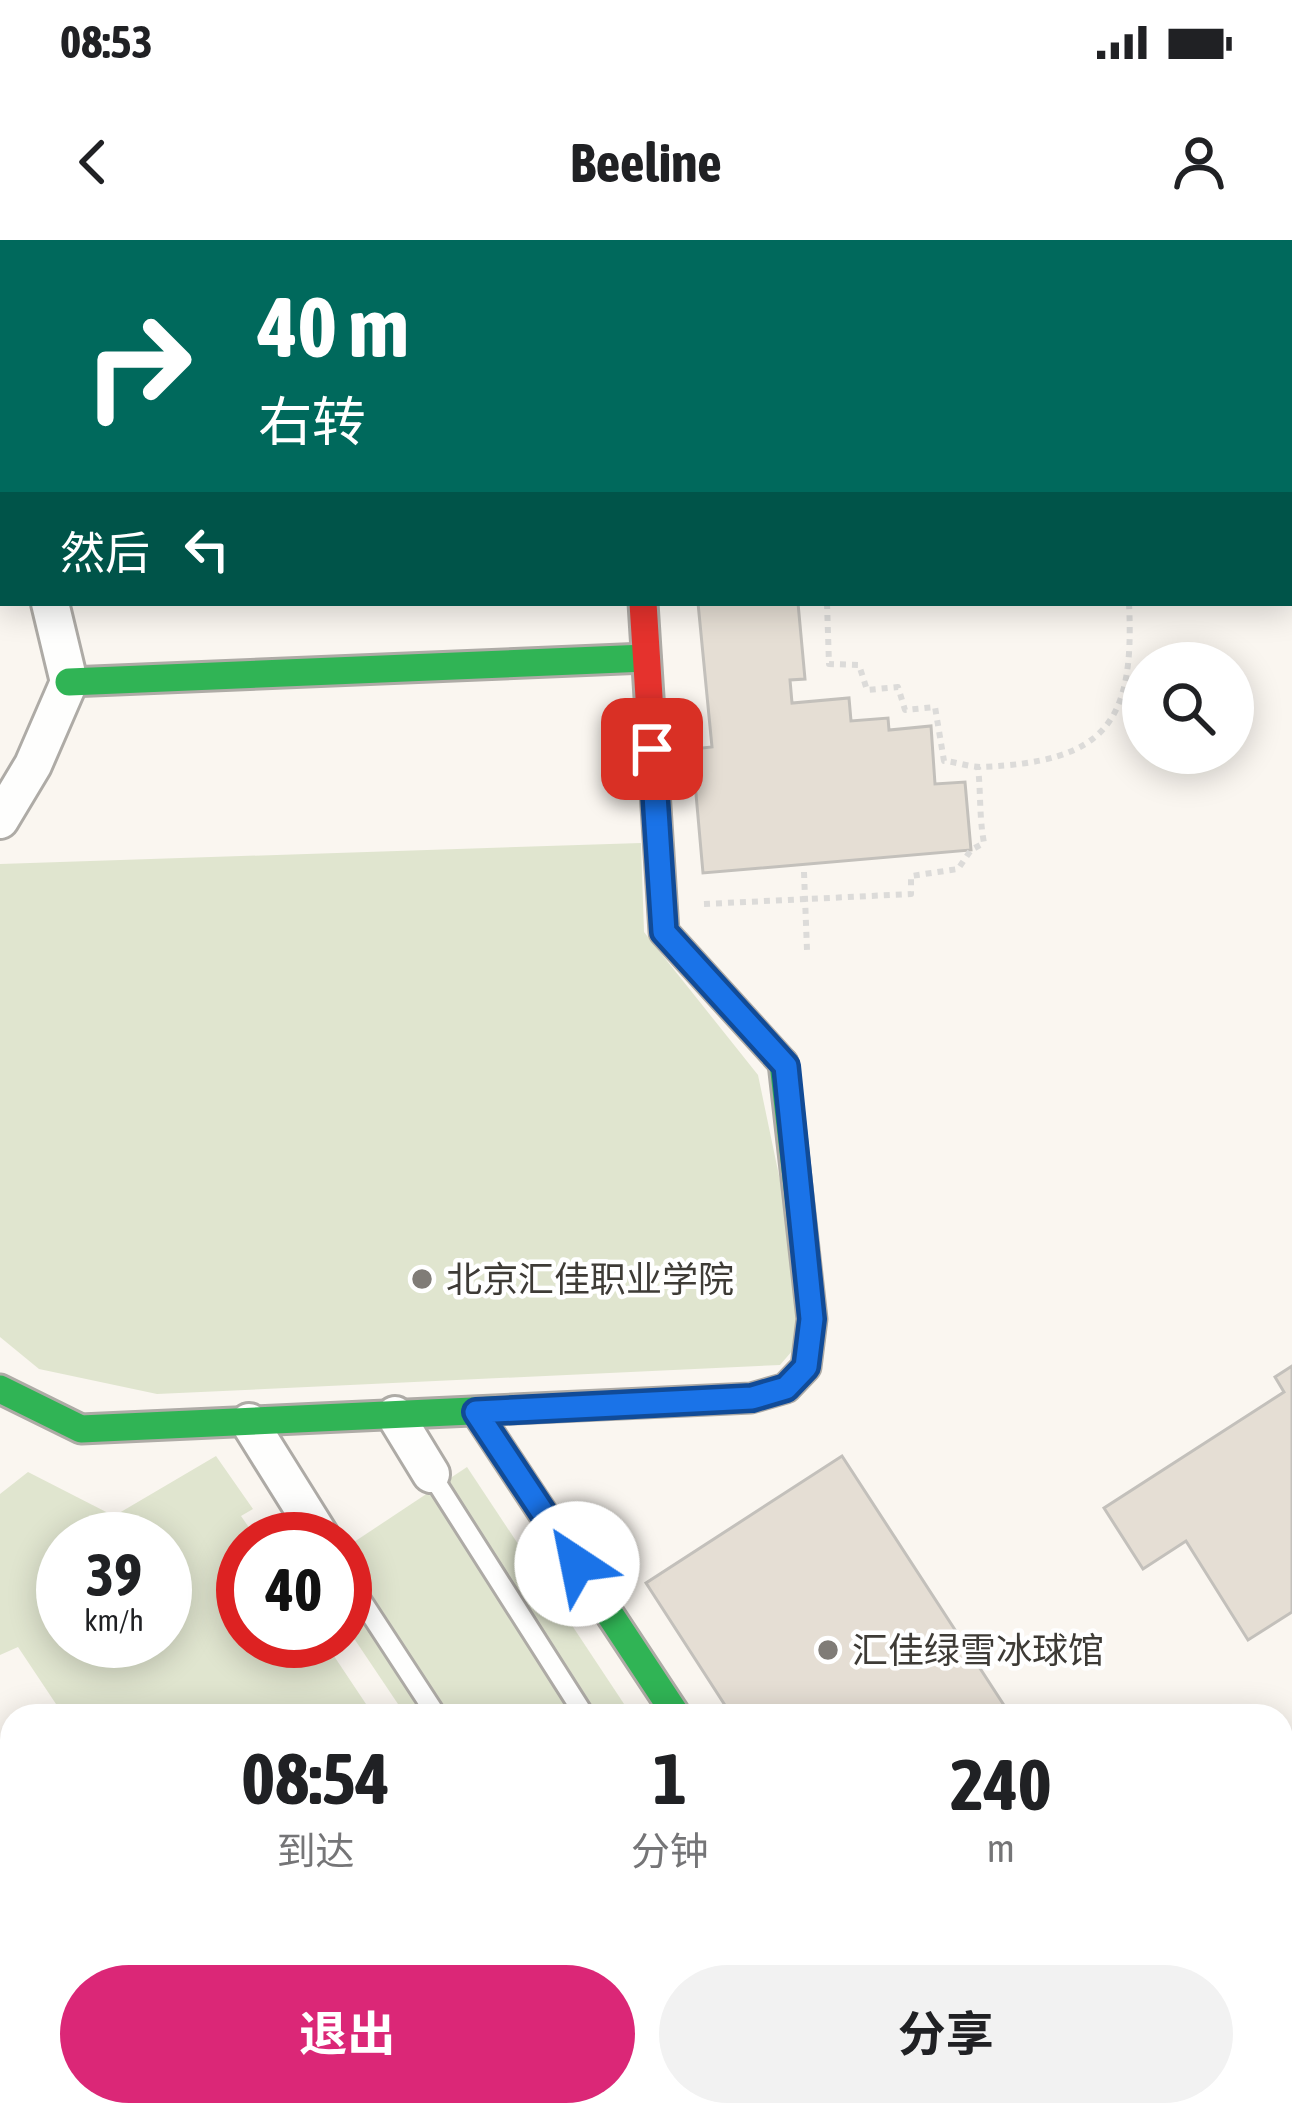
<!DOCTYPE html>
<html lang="zh">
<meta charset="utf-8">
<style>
body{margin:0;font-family:"Asap Condensed","Noto Sans SC",sans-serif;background:#f2f2f2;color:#202124;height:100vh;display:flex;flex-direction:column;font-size:45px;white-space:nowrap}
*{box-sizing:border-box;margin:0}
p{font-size:39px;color:#757577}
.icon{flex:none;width:66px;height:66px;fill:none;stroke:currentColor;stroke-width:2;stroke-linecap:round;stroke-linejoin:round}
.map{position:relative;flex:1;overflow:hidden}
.details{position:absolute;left:0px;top:1464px;width:1293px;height:423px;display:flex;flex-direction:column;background:#fff;border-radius:36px 36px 0 0;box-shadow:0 6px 30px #0003}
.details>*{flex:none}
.banner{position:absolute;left:0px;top:0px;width:1293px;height:366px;box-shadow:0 6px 30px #0003;background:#00695c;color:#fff;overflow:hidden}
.buttons{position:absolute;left:1122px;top:402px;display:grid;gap:24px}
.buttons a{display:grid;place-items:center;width:132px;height:132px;border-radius:50%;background:#fff;box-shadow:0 6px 30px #0003;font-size:60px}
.speed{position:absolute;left:36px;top:1272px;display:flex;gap:24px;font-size:60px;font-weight:700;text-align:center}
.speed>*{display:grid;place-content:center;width:156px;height:156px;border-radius:50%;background:#fff;box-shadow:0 6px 30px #0003;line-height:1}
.speed small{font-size:30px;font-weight:400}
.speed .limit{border:18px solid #d22;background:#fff;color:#111}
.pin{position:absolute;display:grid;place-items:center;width:102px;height:102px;color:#fff;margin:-51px;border-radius:24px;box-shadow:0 6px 18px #0006}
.me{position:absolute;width:132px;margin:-66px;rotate:326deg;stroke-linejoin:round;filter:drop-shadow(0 0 9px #0008)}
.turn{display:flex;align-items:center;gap:42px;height:252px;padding:0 60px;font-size:54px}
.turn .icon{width:156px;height:156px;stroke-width:2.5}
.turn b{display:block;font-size:84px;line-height:102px}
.then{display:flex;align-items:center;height:114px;padding:0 60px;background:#0003;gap:24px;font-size:45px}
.eta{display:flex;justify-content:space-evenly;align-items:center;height:204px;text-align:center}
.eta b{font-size:72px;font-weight:700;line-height:84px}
.cta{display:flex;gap:24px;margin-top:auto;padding:24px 60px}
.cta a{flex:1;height:138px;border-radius:72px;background:#db2777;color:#fff;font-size:48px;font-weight:700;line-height:138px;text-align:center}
.cta a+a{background:#f2f2f2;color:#202124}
.status{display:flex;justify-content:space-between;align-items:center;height:84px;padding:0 60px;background:#fff;direction:ltr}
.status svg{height:33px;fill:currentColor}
header{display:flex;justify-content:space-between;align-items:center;height:156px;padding:0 60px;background:#fff;font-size:54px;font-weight:700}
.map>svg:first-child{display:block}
.green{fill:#e0e5cf;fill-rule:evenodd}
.forest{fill:#d4dac1}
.building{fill:#e5ded4;stroke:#c3c0bb;stroke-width:3}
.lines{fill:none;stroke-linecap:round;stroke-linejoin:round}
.lane-casing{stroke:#aeaba6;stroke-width:24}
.street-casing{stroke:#aeaba6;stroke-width:42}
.fast-casing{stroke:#aeaba6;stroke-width:33}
.jam-casing{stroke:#aeaba6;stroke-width:33}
.path{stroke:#dcdbd9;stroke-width:6;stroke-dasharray:6 6;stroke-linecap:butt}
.lane{stroke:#fefefd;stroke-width:18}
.street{stroke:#fefefd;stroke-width:36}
.fast{stroke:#30b455;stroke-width:27}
.jam{stroke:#e5322d;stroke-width:27}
.route-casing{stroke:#114b97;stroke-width:30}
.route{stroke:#1a73e8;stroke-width:21}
.poi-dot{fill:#807c77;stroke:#fff;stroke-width:4.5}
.labels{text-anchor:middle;stroke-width:9;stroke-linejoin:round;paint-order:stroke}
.poi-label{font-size:36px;fill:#3e3b36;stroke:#fff;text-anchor:start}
</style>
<div class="status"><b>08:53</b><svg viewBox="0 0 49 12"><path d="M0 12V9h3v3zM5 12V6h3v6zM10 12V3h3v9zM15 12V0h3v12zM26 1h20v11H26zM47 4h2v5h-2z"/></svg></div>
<header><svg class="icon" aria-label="back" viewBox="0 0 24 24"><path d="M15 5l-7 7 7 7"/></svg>Beeline<svg class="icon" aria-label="person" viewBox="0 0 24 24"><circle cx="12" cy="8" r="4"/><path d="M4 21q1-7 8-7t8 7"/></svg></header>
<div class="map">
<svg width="1292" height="1885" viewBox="0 0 1292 1885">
<rect width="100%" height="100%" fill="#faf6f0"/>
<g class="green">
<polygon points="641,603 644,692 758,835 811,1089 780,1125 157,1154 39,1129 0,1097 0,624"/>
<path d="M216 1216 253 1269 241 1276 257 1299H243V1401H324L374 1476H64L18 1407 0 1415V1254L28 1232 114 1276ZM63 1299H165V1401H63Z"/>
<polygon points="467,1227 632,1476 406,1476 345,1385 345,1308"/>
<polygon points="331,1875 639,1875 646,1885 338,1885"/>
<polygon points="655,1875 892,1875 899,1885 661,1885"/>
</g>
<polygon class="forest" points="1281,1744 1292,1753 1292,1823 1281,1815"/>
<g class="building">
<polygon points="1290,102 1292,102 1290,339"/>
<polygon points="698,363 798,363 805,439 790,440 792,463 849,458 851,481 888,478 889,490 931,486 935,544 965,542 971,610 703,633 692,509 712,507"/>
<polygon points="1292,1126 1292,1372 1248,1400 1186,1301 1143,1329 1104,1268 1284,1152 1275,1137"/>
<polygon points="842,1216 1011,1476 732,1476 646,1343"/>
<polygon points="1092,1875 1281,1875 1292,1885 1084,1885"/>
</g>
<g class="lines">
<g class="lane-casing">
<g id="lane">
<polyline points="431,1234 585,1476"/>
<polyline points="345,1335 437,1476"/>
<polyline points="697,1875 703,1885"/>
<polyline points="839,1875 846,1885"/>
</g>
</g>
<g class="street-casing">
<g id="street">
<polyline points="619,0 619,3"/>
<polyline points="0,264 3,267"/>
<polyline points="0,580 33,525 69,442 50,363"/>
<polyline points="395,1175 431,1234"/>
<polyline points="249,1182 322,1299"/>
<polyline points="941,1875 947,1885"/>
</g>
</g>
<g class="fast-casing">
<g id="fast">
<polyline points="69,442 646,418"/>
<polyline points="0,1149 81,1189 751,1158 786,1148 806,1127 812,1079 783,823"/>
<polyline points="476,1172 677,1476"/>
</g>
</g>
<g class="jam-casing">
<polyline id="jam" points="643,363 664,692 783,823"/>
</g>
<g class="path">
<path d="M827 363 829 424 859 425 867 450 898 447 905 470 935 467 944 521C957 522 969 527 981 527 1105 522 1135 484 1129 363"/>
<polyline points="804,632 807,710"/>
<path d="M704 664 911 654V636L958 629 971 610 984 603C979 576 981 554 978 527"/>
</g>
<use href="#lane" class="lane"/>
<use href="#street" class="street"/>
<use href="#fast" class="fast"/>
<use href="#jam" class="jam"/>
</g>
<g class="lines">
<g class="route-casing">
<polyline id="route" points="577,1324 476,1172 752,1158 786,1148 806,1127 812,1079 786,826 664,692 652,509"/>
</g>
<use href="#route" class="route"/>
</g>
<g class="poi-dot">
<circle cx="422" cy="1039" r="12"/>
<circle cx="828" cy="1410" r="12"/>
</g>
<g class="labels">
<g class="poi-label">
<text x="446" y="1052">北京汇佳职业学院</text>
<text x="852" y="1423">汇佳绿雪冰球馆</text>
</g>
</g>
</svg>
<div class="buttons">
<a><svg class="icon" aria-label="search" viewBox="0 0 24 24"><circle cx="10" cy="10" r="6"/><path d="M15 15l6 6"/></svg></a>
</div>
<div class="speed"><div>39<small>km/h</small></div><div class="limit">40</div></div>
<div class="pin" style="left:652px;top:509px;background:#d93025"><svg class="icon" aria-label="arrive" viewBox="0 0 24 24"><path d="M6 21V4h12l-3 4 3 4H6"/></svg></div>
<svg class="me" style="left:577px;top:1324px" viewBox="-20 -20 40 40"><circle r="19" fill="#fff"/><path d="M0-13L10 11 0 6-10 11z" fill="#1a73e8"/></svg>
<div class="banner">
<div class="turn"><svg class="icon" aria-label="right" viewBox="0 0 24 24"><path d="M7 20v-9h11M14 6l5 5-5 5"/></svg><div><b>40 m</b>右转</div></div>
<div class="then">然后<svg class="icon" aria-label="left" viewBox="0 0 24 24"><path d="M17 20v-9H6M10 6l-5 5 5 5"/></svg></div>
</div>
<section class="details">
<div class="eta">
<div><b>08:54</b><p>到达</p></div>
<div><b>1</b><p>分钟</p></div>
<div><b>240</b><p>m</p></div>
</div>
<div class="cta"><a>退出</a><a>分享</a></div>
</section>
</div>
